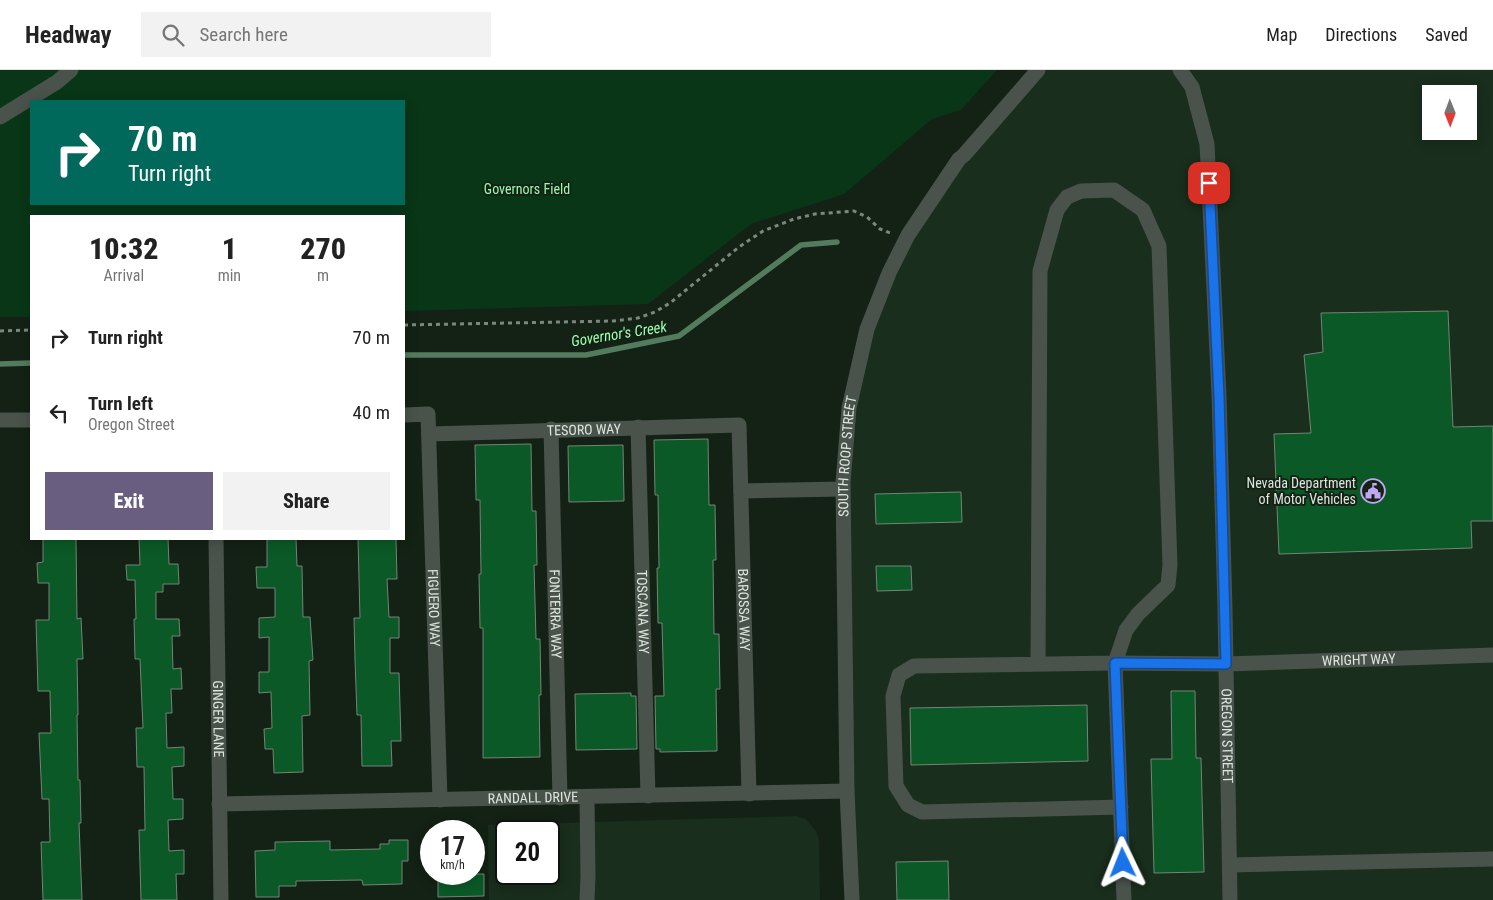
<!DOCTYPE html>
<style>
body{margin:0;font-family:"Roboto Condensed",sans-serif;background:#f2f2f2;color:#222;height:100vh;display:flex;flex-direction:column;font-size:19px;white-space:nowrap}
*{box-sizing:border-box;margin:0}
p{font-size:16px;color:#767676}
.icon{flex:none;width:28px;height:28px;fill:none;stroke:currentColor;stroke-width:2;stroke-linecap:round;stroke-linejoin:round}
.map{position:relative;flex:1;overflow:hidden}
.side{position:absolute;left:30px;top:145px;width:375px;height:325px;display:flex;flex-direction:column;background:#fff;border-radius:0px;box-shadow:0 2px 12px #0003}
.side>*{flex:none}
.hud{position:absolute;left:30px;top:30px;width:375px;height:105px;border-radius:0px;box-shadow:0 2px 12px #0003;background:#00695c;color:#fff;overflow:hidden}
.needle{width:32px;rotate:179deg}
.buttons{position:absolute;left:1422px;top:15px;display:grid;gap:10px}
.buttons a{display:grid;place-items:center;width:55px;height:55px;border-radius:0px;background:#fff;box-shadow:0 2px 12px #0003;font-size:25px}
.speed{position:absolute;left:420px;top:750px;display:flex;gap:10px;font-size:25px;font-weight:700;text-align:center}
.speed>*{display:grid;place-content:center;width:65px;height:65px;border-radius:50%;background:#fff;box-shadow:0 2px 12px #0003;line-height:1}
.speed small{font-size:12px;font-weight:400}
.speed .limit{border:2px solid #111;border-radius:8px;background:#fff;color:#111}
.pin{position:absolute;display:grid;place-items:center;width:42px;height:42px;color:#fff;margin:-21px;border-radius:10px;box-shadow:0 2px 8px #0006}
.me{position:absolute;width:55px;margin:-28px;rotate:358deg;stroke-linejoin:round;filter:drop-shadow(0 0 4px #0008)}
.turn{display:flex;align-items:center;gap:18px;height:105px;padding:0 15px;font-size:22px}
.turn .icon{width:65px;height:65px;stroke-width:2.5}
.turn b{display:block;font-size:35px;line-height:42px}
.eta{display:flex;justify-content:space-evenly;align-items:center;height:85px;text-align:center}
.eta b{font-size:30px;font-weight:800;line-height:35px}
.primary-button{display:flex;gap:10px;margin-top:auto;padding:10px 15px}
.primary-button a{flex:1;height:58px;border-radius:0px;background:#6a5e80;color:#fff;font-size:20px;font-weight:800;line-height:58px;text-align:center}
.primary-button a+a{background:#f2f2f2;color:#222}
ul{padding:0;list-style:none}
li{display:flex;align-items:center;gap:15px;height:75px;padding:0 15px}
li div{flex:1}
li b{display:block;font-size:19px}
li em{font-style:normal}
header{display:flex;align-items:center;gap:30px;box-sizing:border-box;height:70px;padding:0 25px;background:#fff;border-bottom:1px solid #e0e0e0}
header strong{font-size:24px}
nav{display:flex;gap:28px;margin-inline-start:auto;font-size:18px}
.search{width:350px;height:45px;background:#f2f2f2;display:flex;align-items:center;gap:12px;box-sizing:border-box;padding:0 18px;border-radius:0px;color:#767676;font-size:19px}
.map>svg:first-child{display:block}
.built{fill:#192e1d;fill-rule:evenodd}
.green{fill:#093617;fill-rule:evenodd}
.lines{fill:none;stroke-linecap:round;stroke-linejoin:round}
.stream{stroke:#537c5e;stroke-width:5.5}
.building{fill:#0b5927;stroke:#738576}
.path{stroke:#7c887d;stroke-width:3;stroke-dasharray:4 4;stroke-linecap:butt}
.minor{stroke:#4a524c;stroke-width:15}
.route-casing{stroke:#114b97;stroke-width:12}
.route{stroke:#1a73e8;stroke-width:9}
.labels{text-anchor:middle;stroke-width:4;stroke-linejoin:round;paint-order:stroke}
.park-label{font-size:14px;fill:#99f8ac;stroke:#132215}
.street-label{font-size:14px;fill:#dce6dd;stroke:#132215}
.poi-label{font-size:14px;fill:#dce6dd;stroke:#132215;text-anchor:end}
.water-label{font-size:15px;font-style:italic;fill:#9efdb1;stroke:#132215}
</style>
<header>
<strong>Headway</strong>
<div class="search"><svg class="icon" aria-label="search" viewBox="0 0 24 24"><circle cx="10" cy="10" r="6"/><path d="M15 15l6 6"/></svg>Search here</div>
<nav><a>Map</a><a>Directions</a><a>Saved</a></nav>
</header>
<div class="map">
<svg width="1493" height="830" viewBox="0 0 1493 830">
<rect width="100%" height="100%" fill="#132215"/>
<g class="built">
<path d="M1038 0H1493V830H852L843 424 859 295 901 179 972 75ZM1431 24H1469V61H1431Z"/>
<path d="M796 746 806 749 816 761 819 770 820 830H489L488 755ZM506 761H549V804H506Z"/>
</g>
<path class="green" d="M0 0H997L961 40 932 49 844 124 751 154 648 234 404 241V146H31V247H0ZM31 31H404V134H31Z"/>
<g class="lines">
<g class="stream">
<polyline points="404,285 586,285 679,266 801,175 837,172"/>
<polyline points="0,294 31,293"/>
</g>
</g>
<g class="building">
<polygon points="1448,241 1453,357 1493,356 1493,451 1471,451 1472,478 1279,484 1274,364 1311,363 1304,285 1323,282 1321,243"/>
<polygon points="708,369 709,435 715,435 716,490 713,490 714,564 719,564 720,619 716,619 717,681 660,682 660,679 656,679 655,626 664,626 662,553 658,553 657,498 659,498 658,425 655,425 654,370"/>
<polygon points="531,374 532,441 536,441 537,495 534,495 536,569 540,569 541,625 539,625 540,687 483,688 483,558 480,558 479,504 481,504 480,430 476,430 475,375"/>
<polygon points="623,375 624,431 569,432 568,376"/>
<polygon points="961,422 962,452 876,454 875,424"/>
<polygon points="43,469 76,469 77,549 81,548 83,589 77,589 78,645 77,645 78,710 80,710 81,753 79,753 82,830 43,830 41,772 50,772 49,729 42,729 39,663 51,663 50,621 38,621 36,550 49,550 49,513 38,513 37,493 43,492"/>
<polygon points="139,469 168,469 169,494 178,494 179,514 163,514 163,522 156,522 156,549 179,549 180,566 172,566 173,599 181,598 182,619 171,619 172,643 166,643 167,678 184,677 184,696 172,697 173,729 183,729 183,749 168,750 169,781 184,780 184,804 176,804 177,830 141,830 139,760 145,760 144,697 137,697 136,658 143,658 140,589 135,589 134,549 136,549 135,510 127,510 126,495 140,495"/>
<polygon points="267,469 296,469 297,496 302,496 303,547 310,547 313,590 309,591 310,645 302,646 303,702 274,703 273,679 265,679 264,659 272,658 271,622 259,623 259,602 269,602 269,567 259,568 259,548 275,547 275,518 257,518 256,497 267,497"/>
<polygon points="358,469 396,469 397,509 387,509 389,547 399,547 399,568 390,568 390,603 399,603 401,671 391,671 392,696 362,696 361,645 357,645 355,590 354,548 360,548"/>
<polygon points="876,496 911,496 912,520 877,521"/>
<polygon points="1171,621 1195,621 1196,688 1201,688 1204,802 1154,803 1151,689 1172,689"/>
<polygon points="631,623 631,626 636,626 637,679 576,680 575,624"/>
<polygon points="1087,635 1088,691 911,695 910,638"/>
<polygon points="389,770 408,770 408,791 402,791 402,814 363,815 362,810 296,811 296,816 279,816 279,827 256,827 255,781 275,780 275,772 330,771 330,780 380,779 380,774 389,774"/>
<polygon points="948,791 949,830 897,830 896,792"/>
<polygon points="438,804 484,804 484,826 438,827"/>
</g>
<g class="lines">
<g class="path">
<polyline points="404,255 613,251 638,248 655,242 670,233 739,177 763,161 794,149 815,144 854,141 867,147 880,159 890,163"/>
<polyline points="0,261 31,260"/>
</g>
<g class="minor">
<path id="s1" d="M1180 0 1192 17 1207 74 1219 325 1225 538 1230 830"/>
<polyline points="0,47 57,12 71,0"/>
<path id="s2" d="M404 345 428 344 440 730"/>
<polyline points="0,350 31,350"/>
<path id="s3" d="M638 357 648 726"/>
<path id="s4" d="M551 359 560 728"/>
<path id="s5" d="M429 364 739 355 749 724"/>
<polyline points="741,421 843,419"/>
<path id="s6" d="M216 469 221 830"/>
<polyline points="1038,594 1040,201 1057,140 1067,127 1081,121 1114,120 1143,140 1159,176 1170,495 1168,515 1138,544 1126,560 1115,593 914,596 899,605 893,626 896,716 908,735 922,742 1121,737"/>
<polyline points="587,727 588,806 587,830"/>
<path id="s7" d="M219 734 847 721"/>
<polyline points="1230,795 1493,789"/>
<path id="s8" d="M852 830 847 721 843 413 849 338 867 259 889 203 908 165 959 89 964 85 1038 0"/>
<path id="s9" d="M1124 830 1115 593 1226 594 1493 585"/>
</g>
</g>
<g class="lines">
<g class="route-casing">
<polyline id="route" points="1123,793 1115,593 1226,594 1219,326 1209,113"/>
</g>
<use href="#route" class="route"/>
</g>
<defs>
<g id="civic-ring" transform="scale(1.25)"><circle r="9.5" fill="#132215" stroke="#c1a8f3" stroke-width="1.5"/><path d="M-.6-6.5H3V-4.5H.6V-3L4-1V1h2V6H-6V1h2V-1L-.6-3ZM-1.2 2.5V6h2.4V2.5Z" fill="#c1a8f3"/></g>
</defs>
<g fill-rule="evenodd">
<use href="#civic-ring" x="1373" y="421"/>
</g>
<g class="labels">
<g class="park-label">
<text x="527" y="124">Governors Field</text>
</g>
<g class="street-label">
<text dy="5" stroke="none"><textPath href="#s5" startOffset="155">TESORO WAY</textPath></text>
<text dy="5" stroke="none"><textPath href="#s8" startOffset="444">SOUTH ROOP STREET</textPath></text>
<text dy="5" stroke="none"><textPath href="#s2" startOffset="218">FIGUERO WAY</textPath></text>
<text dy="5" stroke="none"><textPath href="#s5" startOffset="495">BAROSSA WAY</textPath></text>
<text dy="5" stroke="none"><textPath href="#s3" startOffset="185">TOSCANA WAY</textPath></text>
<text dy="5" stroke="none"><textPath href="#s4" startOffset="185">FONTERRA WAY</textPath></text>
<text dy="5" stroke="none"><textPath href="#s9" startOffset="481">WRIGHT WAY</textPath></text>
<text dy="5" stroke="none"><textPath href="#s6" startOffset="180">GINGER LANE</textPath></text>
<text dy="5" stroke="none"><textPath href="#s1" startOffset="672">OREGON STREET</textPath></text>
<text dy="5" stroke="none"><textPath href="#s7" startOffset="314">RANDALL DRIVE</textPath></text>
</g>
<g class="poi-label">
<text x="1356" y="418">Nevada Department<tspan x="1356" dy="16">of Motor Vehicles</tspan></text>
</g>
<g class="water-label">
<text transform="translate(619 264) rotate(-9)" y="5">Governor's Creek</text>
</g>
</g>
</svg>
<div class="buttons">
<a><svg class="needle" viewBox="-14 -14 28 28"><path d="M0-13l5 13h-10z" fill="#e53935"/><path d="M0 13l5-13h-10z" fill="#767676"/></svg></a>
</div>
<div class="speed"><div>17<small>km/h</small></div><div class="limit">20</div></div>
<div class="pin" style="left:1209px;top:113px;background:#d93025"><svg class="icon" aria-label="arrive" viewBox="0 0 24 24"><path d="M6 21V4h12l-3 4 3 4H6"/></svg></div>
<svg class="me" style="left:1123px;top:793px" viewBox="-20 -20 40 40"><path d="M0-17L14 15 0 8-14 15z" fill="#1a73e8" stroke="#fff" stroke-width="4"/></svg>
<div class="hud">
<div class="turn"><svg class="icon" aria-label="right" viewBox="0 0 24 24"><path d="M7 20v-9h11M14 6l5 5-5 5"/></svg><div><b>70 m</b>Turn right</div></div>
</div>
<section class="side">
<div class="eta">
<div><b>10:32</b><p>Arrival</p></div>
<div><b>1</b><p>min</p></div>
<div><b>270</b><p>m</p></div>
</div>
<ul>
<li><svg class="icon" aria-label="right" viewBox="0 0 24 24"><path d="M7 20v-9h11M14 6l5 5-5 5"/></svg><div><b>Turn right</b></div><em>70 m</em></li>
<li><svg class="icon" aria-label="left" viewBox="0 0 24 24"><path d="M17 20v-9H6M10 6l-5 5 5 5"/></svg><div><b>Turn left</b><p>Oregon Street</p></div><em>40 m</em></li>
</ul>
<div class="primary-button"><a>Exit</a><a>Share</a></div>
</section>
</div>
